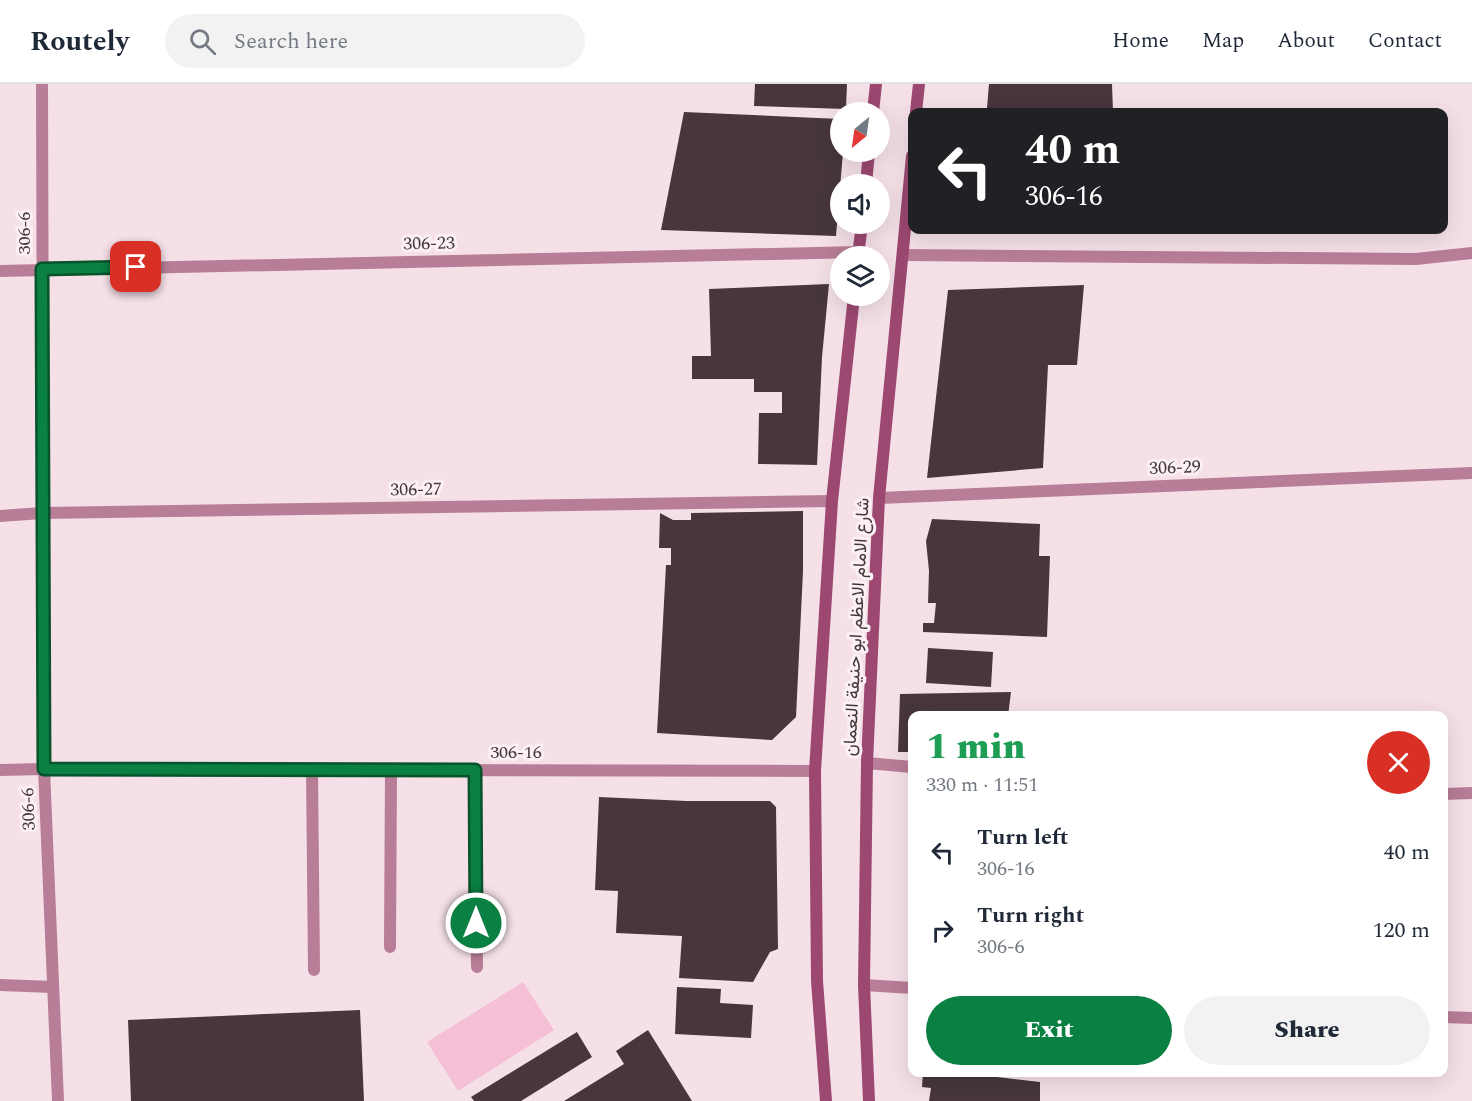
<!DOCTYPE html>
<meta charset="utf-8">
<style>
body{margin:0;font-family:Spectral,Vazirmatn,serif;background:#f2f2f3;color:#1f2937;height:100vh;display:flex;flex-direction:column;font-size:22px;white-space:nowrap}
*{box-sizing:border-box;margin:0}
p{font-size:20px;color:#747a83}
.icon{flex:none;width:33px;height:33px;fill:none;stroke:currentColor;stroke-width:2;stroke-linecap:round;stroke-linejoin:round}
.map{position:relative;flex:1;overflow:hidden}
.sheet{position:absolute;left:908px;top:627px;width:540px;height:366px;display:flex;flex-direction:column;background:#fff;border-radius:12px;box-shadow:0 6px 24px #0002}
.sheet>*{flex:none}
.top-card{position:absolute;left:908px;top:24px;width:540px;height:126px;border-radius:12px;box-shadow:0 6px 24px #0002;background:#202124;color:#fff;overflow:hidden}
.needle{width:39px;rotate:209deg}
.fabs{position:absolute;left:830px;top:18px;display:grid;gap:12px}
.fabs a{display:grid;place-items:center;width:60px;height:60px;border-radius:50%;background:#fff;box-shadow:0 6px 24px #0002;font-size:30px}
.pin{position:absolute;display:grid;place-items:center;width:51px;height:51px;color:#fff;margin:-26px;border-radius:12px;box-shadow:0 3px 9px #0006}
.me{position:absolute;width:66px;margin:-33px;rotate:0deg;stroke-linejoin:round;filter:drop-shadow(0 0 4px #0008)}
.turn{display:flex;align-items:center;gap:21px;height:126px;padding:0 18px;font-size:27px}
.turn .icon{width:78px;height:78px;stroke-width:2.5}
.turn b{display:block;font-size:42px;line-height:51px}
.round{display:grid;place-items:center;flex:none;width:63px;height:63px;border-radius:32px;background:#f2f2f3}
.headline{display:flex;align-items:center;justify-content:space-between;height:102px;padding:0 18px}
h1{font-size:36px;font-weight:800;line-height:45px;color:#1e9e55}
.button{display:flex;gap:12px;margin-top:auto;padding:12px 18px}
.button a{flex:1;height:69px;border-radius:36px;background:#0b8043;color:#fff;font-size:24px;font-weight:800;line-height:69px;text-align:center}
.button a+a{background:#f2f2f3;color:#1f2937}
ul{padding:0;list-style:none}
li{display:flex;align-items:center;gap:18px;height:78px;padding:0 18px}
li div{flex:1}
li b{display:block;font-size:22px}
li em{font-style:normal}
header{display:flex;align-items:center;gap:36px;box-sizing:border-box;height:84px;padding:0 30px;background:#fff;border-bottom:2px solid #e0e1e3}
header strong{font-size:28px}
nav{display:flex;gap:33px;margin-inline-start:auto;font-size:21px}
.search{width:420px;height:54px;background:#f2f2f3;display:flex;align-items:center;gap:15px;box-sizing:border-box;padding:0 21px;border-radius:33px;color:#747a83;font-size:22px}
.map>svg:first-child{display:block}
.green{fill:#f5c0d6}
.building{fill:#47363d}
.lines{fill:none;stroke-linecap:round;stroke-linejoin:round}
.service{stroke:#b87d97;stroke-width:12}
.minor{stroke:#b87d97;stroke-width:12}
.secondary{stroke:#9c4870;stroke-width:12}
.route-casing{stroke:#07532c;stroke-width:15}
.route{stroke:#0b8043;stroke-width:10}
.labels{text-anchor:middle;stroke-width:6;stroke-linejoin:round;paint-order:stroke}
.street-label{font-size:18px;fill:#42393d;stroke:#fdf0f5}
</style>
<header>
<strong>Routely</strong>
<div class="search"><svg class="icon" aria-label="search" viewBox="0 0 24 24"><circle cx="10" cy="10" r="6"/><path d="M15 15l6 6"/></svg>Search here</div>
<nav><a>Home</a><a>Map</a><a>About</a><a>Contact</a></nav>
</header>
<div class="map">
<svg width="1472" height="1017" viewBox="0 0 1472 1017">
<rect width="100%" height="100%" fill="#f5e0e8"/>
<polygon class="green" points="523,898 554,946 458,1007 427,958"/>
<g class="building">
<polygon points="755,0 847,0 846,25 754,22"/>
<polygon points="989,0 1112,0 1113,28 992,28 992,24 987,24"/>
<polygon points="684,28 840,35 840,68 843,68 836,152 661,146"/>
<polygon points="829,200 822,273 817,381 758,380 759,329 782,329 782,308 754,308 754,295 692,295 692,272 711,272 709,205"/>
<polygon points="1084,201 1077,281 1048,281 1043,384 927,394 948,206"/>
<polygon points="803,427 803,487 796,633 772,656 657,649 666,481 671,481 671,464 659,464 660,429 673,436 691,436 691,429"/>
<polygon points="932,435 1040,440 1039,472 1050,472 1047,553 923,548 923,539 934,539 936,519 928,519 929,487 926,457"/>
<polygon points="928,564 993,568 991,603 926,599"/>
<polygon points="1011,608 1008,632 912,632 912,668 898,668 900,610"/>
<polygon points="599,713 687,717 770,717 776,723 778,865 770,868 753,898 679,894 682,852 616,849 618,807 595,806"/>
<polygon points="677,903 721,905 720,919 753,921 751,954 675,950"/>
<polygon points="360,926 364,1017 131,1017 128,936"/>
<polygon points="648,946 692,1017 564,1017 624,980 616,967"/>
<polygon points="577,948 592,973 521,1017 474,1017 471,1013"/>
<polygon points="923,988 955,988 1040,998 1040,1017 929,1017 931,1004 922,1003"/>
</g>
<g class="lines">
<polyline class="service" points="0,901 53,903"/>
<g class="minor">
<polyline points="42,0 44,685 58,1017"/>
<polyline points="903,171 1416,175 1472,169"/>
<polyline points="0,187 859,168"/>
<polyline points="879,414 1472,389"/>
<polyline points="0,432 42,429 832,417"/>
<polyline points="867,679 912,683"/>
<polyline points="0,686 44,685 815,687"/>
<polyline points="312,686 314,886"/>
<polyline points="475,686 477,883"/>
<polyline points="1443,710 1472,709"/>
<polyline points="390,863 391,686"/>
<polyline points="864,901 912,904"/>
<polyline points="1443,933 1472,934"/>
</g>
<g class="secondary">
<polyline points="873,28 876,0"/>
<polyline points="916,28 919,0"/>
<polyline points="866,100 869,68"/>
<polyline points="858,172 862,140"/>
<polyline points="826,1017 817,897 815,687 832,417 854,212"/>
<polyline points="869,1017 864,901 867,679 879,414 912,72"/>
</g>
</g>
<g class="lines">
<g class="route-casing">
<polyline id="route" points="136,183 42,185 44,685 475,686 476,839"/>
</g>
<use href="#route" class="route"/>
</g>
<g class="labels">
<g class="street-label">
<text transform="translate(24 149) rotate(-90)" y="6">306-6</text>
<text transform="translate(429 159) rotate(-1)" y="6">306-23</text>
<text transform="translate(1175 383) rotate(-2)" y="6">306-29</text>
<text transform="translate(416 405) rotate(-1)" y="6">306-27</text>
<text transform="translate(856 543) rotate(-87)" y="6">شارع الامام الاعظم ابو حنيفة النعمان</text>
<text x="516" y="674">306-16</text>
<text transform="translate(28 725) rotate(-92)" y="6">306-6</text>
</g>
</g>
</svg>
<div class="fabs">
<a><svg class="needle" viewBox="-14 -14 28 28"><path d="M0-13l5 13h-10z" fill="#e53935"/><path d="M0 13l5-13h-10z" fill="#747a83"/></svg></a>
<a><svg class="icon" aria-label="sound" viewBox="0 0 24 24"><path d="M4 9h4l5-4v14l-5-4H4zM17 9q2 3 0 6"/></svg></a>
<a><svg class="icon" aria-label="layers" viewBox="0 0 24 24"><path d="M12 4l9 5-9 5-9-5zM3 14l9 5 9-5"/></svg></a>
</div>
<div class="pin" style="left:136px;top:183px;background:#d93025"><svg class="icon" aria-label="arrive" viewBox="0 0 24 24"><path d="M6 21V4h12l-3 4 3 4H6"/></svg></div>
<svg class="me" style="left:476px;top:839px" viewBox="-20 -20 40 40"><circle r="17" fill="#0b8043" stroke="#fff" stroke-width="3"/><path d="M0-11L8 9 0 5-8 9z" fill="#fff"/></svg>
<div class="top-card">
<div class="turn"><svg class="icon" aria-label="left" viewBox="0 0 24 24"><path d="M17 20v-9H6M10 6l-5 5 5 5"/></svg><div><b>40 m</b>306-16</div></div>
</div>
<section class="sheet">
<div class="headline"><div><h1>1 min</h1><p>330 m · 11:51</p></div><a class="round" style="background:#d93025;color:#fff"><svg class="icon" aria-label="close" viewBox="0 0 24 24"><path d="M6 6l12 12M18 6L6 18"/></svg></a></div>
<ul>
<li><svg class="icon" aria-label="left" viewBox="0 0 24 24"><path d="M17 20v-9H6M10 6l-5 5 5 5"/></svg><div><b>Turn left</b><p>306-16</p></div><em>40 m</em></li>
<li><svg class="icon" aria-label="right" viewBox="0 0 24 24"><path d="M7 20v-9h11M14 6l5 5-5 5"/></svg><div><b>Turn right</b><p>306-6</p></div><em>120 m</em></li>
</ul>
<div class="button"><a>Exit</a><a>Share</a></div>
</section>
</div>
